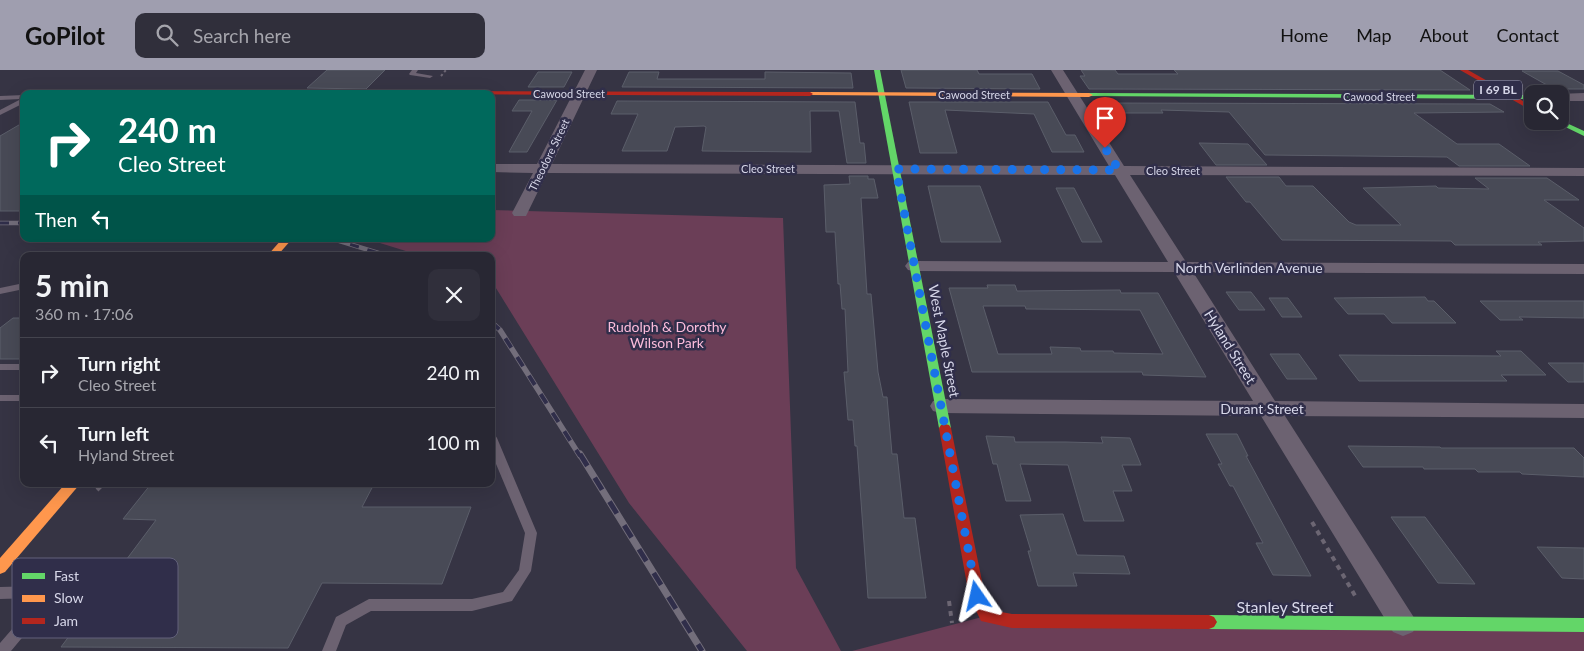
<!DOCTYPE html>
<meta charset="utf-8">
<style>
body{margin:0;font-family:Lato,sans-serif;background:#302f3b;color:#f1f3f6;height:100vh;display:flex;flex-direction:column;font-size:19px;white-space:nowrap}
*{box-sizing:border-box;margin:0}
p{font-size:16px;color:#a5a5ac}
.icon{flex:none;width:28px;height:28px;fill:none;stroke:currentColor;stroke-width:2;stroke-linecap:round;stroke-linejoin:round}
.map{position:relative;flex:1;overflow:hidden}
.side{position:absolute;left:20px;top:182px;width:475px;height:235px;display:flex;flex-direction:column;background:#282733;border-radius:10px;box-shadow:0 5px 20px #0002,0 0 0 1px #44444e}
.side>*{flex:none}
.guide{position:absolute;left:20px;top:20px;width:475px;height:152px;border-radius:10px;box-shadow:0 5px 20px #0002,0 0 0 1px #44444e;background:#00695c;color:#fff;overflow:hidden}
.tools{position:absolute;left:1524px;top:15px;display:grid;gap:10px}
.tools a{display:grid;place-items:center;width:45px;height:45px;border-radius:10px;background:#282733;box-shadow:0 5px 20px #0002,0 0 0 1px #44444e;font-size:25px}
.pin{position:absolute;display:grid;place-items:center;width:42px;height:42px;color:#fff;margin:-51px -21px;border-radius:50% 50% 50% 0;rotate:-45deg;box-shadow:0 0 5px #0007}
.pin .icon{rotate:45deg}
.me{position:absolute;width:55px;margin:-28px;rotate:349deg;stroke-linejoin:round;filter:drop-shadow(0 0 4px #0008)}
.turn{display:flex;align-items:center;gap:18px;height:105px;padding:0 15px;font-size:22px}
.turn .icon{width:65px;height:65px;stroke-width:2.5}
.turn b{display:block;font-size:35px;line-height:42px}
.then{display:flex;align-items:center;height:48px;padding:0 15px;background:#0003;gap:10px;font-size:19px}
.round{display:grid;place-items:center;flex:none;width:52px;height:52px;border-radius:10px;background:#302f3b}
.summary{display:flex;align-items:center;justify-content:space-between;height:85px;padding:0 15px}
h1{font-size:30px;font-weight:700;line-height:38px}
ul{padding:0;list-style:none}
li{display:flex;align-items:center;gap:15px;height:70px;padding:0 15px;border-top:1px solid #44444e}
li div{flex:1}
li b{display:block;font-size:19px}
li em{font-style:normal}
header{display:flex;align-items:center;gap:30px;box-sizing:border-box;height:70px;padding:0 25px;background:#9f9eaf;color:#111}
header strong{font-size:24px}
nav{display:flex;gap:28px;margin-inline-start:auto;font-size:18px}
.search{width:350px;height:45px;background:#302f3b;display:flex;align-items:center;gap:12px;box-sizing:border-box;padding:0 18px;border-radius:10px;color:#a5a5ac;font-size:19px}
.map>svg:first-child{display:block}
.green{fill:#6b3e57}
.building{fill:#484a56;stroke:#5b5e6a;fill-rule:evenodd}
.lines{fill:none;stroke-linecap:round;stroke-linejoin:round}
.path-far1{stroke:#6c6673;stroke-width:2;stroke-dasharray:2.5 2.5;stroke-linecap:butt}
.path{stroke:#6c6673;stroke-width:4;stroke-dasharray:5 5;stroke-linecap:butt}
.lane{fill:#6c6271;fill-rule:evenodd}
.street{fill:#6c6271;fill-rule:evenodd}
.fast{fill:#63d668;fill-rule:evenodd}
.slow{fill:#ff974d;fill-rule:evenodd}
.jam{fill:#b3261e;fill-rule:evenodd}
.rail-far2-casing{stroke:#736e7b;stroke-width:4.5}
.rail-far1-casing{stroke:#736e7b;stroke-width:5.5}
.rail-casing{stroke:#736e7b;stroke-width:7}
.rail-far2{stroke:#302e4a;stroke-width:3;stroke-dasharray:9;stroke-linecap:butt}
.rail-far1{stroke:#302e4a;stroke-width:4;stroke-dasharray:11;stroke-linecap:butt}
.rail{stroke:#302e4a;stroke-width:5;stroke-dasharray:14;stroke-linecap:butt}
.route{stroke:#1a73e8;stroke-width:9;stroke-dasharray:0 16.2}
.labels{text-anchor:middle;stroke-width:5;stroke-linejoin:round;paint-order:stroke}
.far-street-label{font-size:11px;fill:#d7d7e9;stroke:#302e4a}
.shield{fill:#302e4a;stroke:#a5a4b9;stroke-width:1}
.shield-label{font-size:12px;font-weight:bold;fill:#d7d7e9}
.street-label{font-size:14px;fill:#d7d7e9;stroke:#302e4a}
.park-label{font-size:14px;fill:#fcbcdb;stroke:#302e4a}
.near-street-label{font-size:16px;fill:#d7d7e9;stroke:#302e4a}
.key{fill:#302e4a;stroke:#62617a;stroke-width:1}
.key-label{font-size:14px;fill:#d7d7e9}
</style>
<header>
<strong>GoPilot</strong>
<div class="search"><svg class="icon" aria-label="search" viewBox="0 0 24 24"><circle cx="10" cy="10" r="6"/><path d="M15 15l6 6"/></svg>Search here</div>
<nav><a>Home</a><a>Map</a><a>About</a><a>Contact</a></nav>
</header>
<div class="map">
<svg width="1584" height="581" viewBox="0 0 1584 581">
<rect width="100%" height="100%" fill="#363444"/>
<g class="green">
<polygon points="491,140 783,148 796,498 841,581 747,581 629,433 491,210 491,186 422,186 367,169 491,169"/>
<polygon points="986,546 1584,551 1584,581 852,581"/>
</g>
<g class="building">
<polygon points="327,0 385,0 366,19 307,18"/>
<polygon points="901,0 977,0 979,4 1032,4 1040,19 906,18"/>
<polygon points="1081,0 1115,0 1118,4 1178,4 1174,0 1440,0 1470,20 1089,19 1080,6 1085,6"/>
<polygon points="1522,1 1558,1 1584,15 1584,19 1554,19"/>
<polygon points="538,2 572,2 564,17 528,17"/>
<polygon points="629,2 659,2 657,9 765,9 765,2 851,3 853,18 622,17"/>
<polygon points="519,30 557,30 527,82 509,82 532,41 512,41"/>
<polygon points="617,31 855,32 860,73 864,73 866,93 847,93 839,41 810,41 811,82 702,81 706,57 704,56 675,57 667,81 622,81 638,44 611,44"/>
<polygon points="909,32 1048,32 1066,65 1075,65 1084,82 1052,82 1034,44 945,40 957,83 920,83"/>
<polygon points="1097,33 1490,34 1504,42 1414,43 1457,74 1499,74 1530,96 1459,96 1447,87 1265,85 1229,42 1161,40 1163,43 1105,43"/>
<polygon points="24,52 24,141 0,141 0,66"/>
<polygon points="1199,73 1248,74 1267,95 1216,95"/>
<polygon points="849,106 868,106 868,109 874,109 878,128 861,128 867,224 871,224 878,302 883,327 887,327 892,384 897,384 904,448 915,448 926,528 868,528 857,376 855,376 853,350 848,350 844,302 848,302 845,239 842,239 840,214 838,214 835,162 826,162 824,115 850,114"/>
<polygon points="1226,107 1279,107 1286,116 1313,116 1349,152 1356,155 1401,155 1363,118 1436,116 1438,118 1489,119 1475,108 1547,108 1579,130 1544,130 1584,158 1584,171 1538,172 1542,175 1455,175 1451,171 1282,170 1250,132 1246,132"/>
<polygon points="928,116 980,116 1001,172 941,172"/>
<polygon points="1056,118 1074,118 1102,172 1082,172"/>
<path d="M987 215H1015L1017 221 1120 220 1121 223H1158L1206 307 1143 305 1142 302H972L949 218H988ZM983 236H1025L1026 239 1140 240 1163 284 1114 283 1113 281H1081L1080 278 1050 277 1052 284H998Z"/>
<polygon points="1226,222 1251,222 1265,240 1239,240"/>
<polygon points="1425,227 1428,231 1434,231 1456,253 1392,253 1384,244 1348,244 1334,228"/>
<polygon points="1269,228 1288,228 1302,247 1282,247"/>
<polygon points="1480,231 1584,231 1584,248 1519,247 1523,250 1500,250"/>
<polygon points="13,248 24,248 24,289 0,289 0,258"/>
<polygon points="1496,281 1521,281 1546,305 1501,305 1507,311 1359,311 1339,285 1501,286"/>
<polygon points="1270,284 1299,284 1317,309 1287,309"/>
<polygon points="1548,293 1584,293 1584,312 1568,312"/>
<polygon points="1206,364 1237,364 1248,386 1246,386 1311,506 1273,505 1256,473 1263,473 1233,416 1230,416 1218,394 1222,394"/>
<polygon points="986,366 1014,367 1015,372 1066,372 1103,373 1101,367 1130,368 1141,395 1122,395 1132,421 1113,421 1124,451 1084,451 1068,395 1020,394 1031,431 1006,431 997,394 993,394"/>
<polygon points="1348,376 1440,377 1441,378 1574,378 1584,388 1584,407 1522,404 1520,402 1478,402 1475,399 1424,399 1423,397 1363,397"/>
<polygon points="151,414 374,414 362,437 471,437 442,514 322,513 288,578 61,577 156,450 123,449"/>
<polygon points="1063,444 1077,485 1124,486 1130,504 1073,503 1077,516 1038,516 1028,481 1031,481 1020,445"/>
<polygon points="1391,447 1425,447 1475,514 1438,513"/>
<polygon points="1537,477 1584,478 1584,509 1562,508"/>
</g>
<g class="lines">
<polyline class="path-far1" points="441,6 446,0"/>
<g class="path">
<polyline points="97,420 103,414"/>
<polyline points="1312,452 1357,529"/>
<polyline points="949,531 952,553"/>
</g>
<g class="lane">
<polygon points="412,0 418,0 416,3 433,6 430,8 410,5 409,4"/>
<polygon points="24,25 24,33 0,45 0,40 21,29 0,30 0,26"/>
<polygon points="24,213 24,219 0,224 0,218"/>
<rect x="0" y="294" width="24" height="6"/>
<rect x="0" y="325" width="24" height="6"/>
<polygon points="491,364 495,365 497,368 537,463 531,501 512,531 472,541 371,541 346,555 336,581 322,581 336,547 369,529 472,529 503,522 519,500 525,463 491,382"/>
<polygon points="37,516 46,521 48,525 36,551 11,581 0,581 0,573 26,543 33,528 0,529 0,517"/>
</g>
<g class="street">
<polygon points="585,0 597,0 552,94 1109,96 1051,0 1063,0 1124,96 1584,98 1584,106 1130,105 1186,192 1584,194 1584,204 1193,202 1275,331 1584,334 1584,348 1285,346 1413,546 1417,554 1413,562 1403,566 1393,562 1261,346 941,343 933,341 930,336 933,331 941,329 1253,331 1174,202 914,201 908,200 905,196 908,192 914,191 1168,192 1115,105 547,103 526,146 514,146 512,143 533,103 491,102 491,94 537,94"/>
<polygon points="1584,23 1584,31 1560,31 1560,24 1558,24"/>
</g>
<g class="fast">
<polygon points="874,0 880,0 951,358 949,361 941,361 939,358"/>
<polygon points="1089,23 1532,25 1532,29 1087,26 1085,25"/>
<polygon points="1560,50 1584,61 1584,66 1553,51 1560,51"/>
<polygon points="1209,545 1584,548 1584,562 1209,559 1204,557 1201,552 1204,547"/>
</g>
<g class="slow">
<polygon points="810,22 1089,23 1093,25 1089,27 808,25 807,24"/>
<polygon points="282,169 292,169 277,186 267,186"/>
<polygon points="65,414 80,414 5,502 0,504 0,488"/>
</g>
<g class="jam">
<polygon points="1460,0 1468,0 1532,36 1532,41"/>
<polygon points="415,21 810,22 813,24 810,26 412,24"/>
<polygon points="945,354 949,355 951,358 985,526 991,540 1012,544 1209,545 1214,547 1217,552 1214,557 1209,559 1012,558 981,551 969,526 939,358 941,355"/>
</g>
<g class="rail-far2-casing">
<g id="rail-far2">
<polyline points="0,153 24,153"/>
<polyline points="333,169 388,186"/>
</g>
</g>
<g class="rail-far1-casing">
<polyline id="rail-far1" points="491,252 500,260 580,386"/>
</g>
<g class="rail-casing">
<polyline id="rail" points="580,384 702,581"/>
</g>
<use href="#rail-far2" class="rail-far2"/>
<use href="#rail-far1" class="rail-far1"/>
<use href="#rail" class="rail"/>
</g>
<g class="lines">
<polyline class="route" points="977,526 896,99 1119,100 1105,78"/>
</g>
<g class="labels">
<g class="far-street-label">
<text x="569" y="28">Cawood Street</text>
<text x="974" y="29">Cawood Street</text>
<text x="1379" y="31">Cawood Street</text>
<text transform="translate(549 85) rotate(-64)" y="4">Theodore Street</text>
<text x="768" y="103">Cleo Street</text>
<text x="1173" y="105">Cleo Street</text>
</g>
<rect class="shield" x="1474" y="10.5" width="48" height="19" rx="4"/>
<g class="shield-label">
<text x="1498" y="24">I 69 BL</text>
</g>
<g class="street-label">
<text x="1249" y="203">North Verlinden Avenue</text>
<text transform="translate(944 271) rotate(79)" y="5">West Maple Street</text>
<text transform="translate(1230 277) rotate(58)" y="5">Hyland Street</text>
<text x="1262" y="344">Durant Street</text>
</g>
<g class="park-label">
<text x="667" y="262">Rudolph &amp; Dorothy<tspan x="667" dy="16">Wilson Park</tspan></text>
</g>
<g class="near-street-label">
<text x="1285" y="543">Stanley Street</text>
</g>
</g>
<rect x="12" y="488" width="166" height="80" rx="8" class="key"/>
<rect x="22" y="503" width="23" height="6" fill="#63d668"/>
<rect x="22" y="525" width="23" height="7" fill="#ff974d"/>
<rect x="22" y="548" width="23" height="6" fill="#b3261e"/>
<g class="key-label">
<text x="54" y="511">Fast</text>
<text x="54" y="533">Slow</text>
<text x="54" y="556">Jam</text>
</g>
</svg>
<div class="tools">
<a><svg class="icon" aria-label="search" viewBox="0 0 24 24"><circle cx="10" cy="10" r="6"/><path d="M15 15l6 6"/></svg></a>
</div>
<div class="pin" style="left:1105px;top:78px;background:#d93025"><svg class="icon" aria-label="arrive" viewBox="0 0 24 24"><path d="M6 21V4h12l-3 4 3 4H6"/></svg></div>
<svg class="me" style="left:977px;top:526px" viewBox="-20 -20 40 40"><path d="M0-17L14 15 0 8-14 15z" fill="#1a73e8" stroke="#fff" stroke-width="4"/></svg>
<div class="guide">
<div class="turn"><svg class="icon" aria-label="right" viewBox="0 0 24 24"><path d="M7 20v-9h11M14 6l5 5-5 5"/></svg><div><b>240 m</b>Cleo Street</div></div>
<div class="then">Then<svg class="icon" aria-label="left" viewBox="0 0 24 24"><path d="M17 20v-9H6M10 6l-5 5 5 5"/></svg></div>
</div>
<section class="side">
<div class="summary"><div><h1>5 min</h1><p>360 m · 17:06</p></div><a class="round"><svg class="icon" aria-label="close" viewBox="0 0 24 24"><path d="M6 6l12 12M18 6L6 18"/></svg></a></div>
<ul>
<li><svg class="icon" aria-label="right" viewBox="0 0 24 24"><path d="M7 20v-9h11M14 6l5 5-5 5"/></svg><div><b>Turn right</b><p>Cleo Street</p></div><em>240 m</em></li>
<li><svg class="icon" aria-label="left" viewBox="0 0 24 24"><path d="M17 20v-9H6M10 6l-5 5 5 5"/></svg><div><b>Turn left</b><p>Hyland Street</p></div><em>100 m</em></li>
</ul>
</section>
</div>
